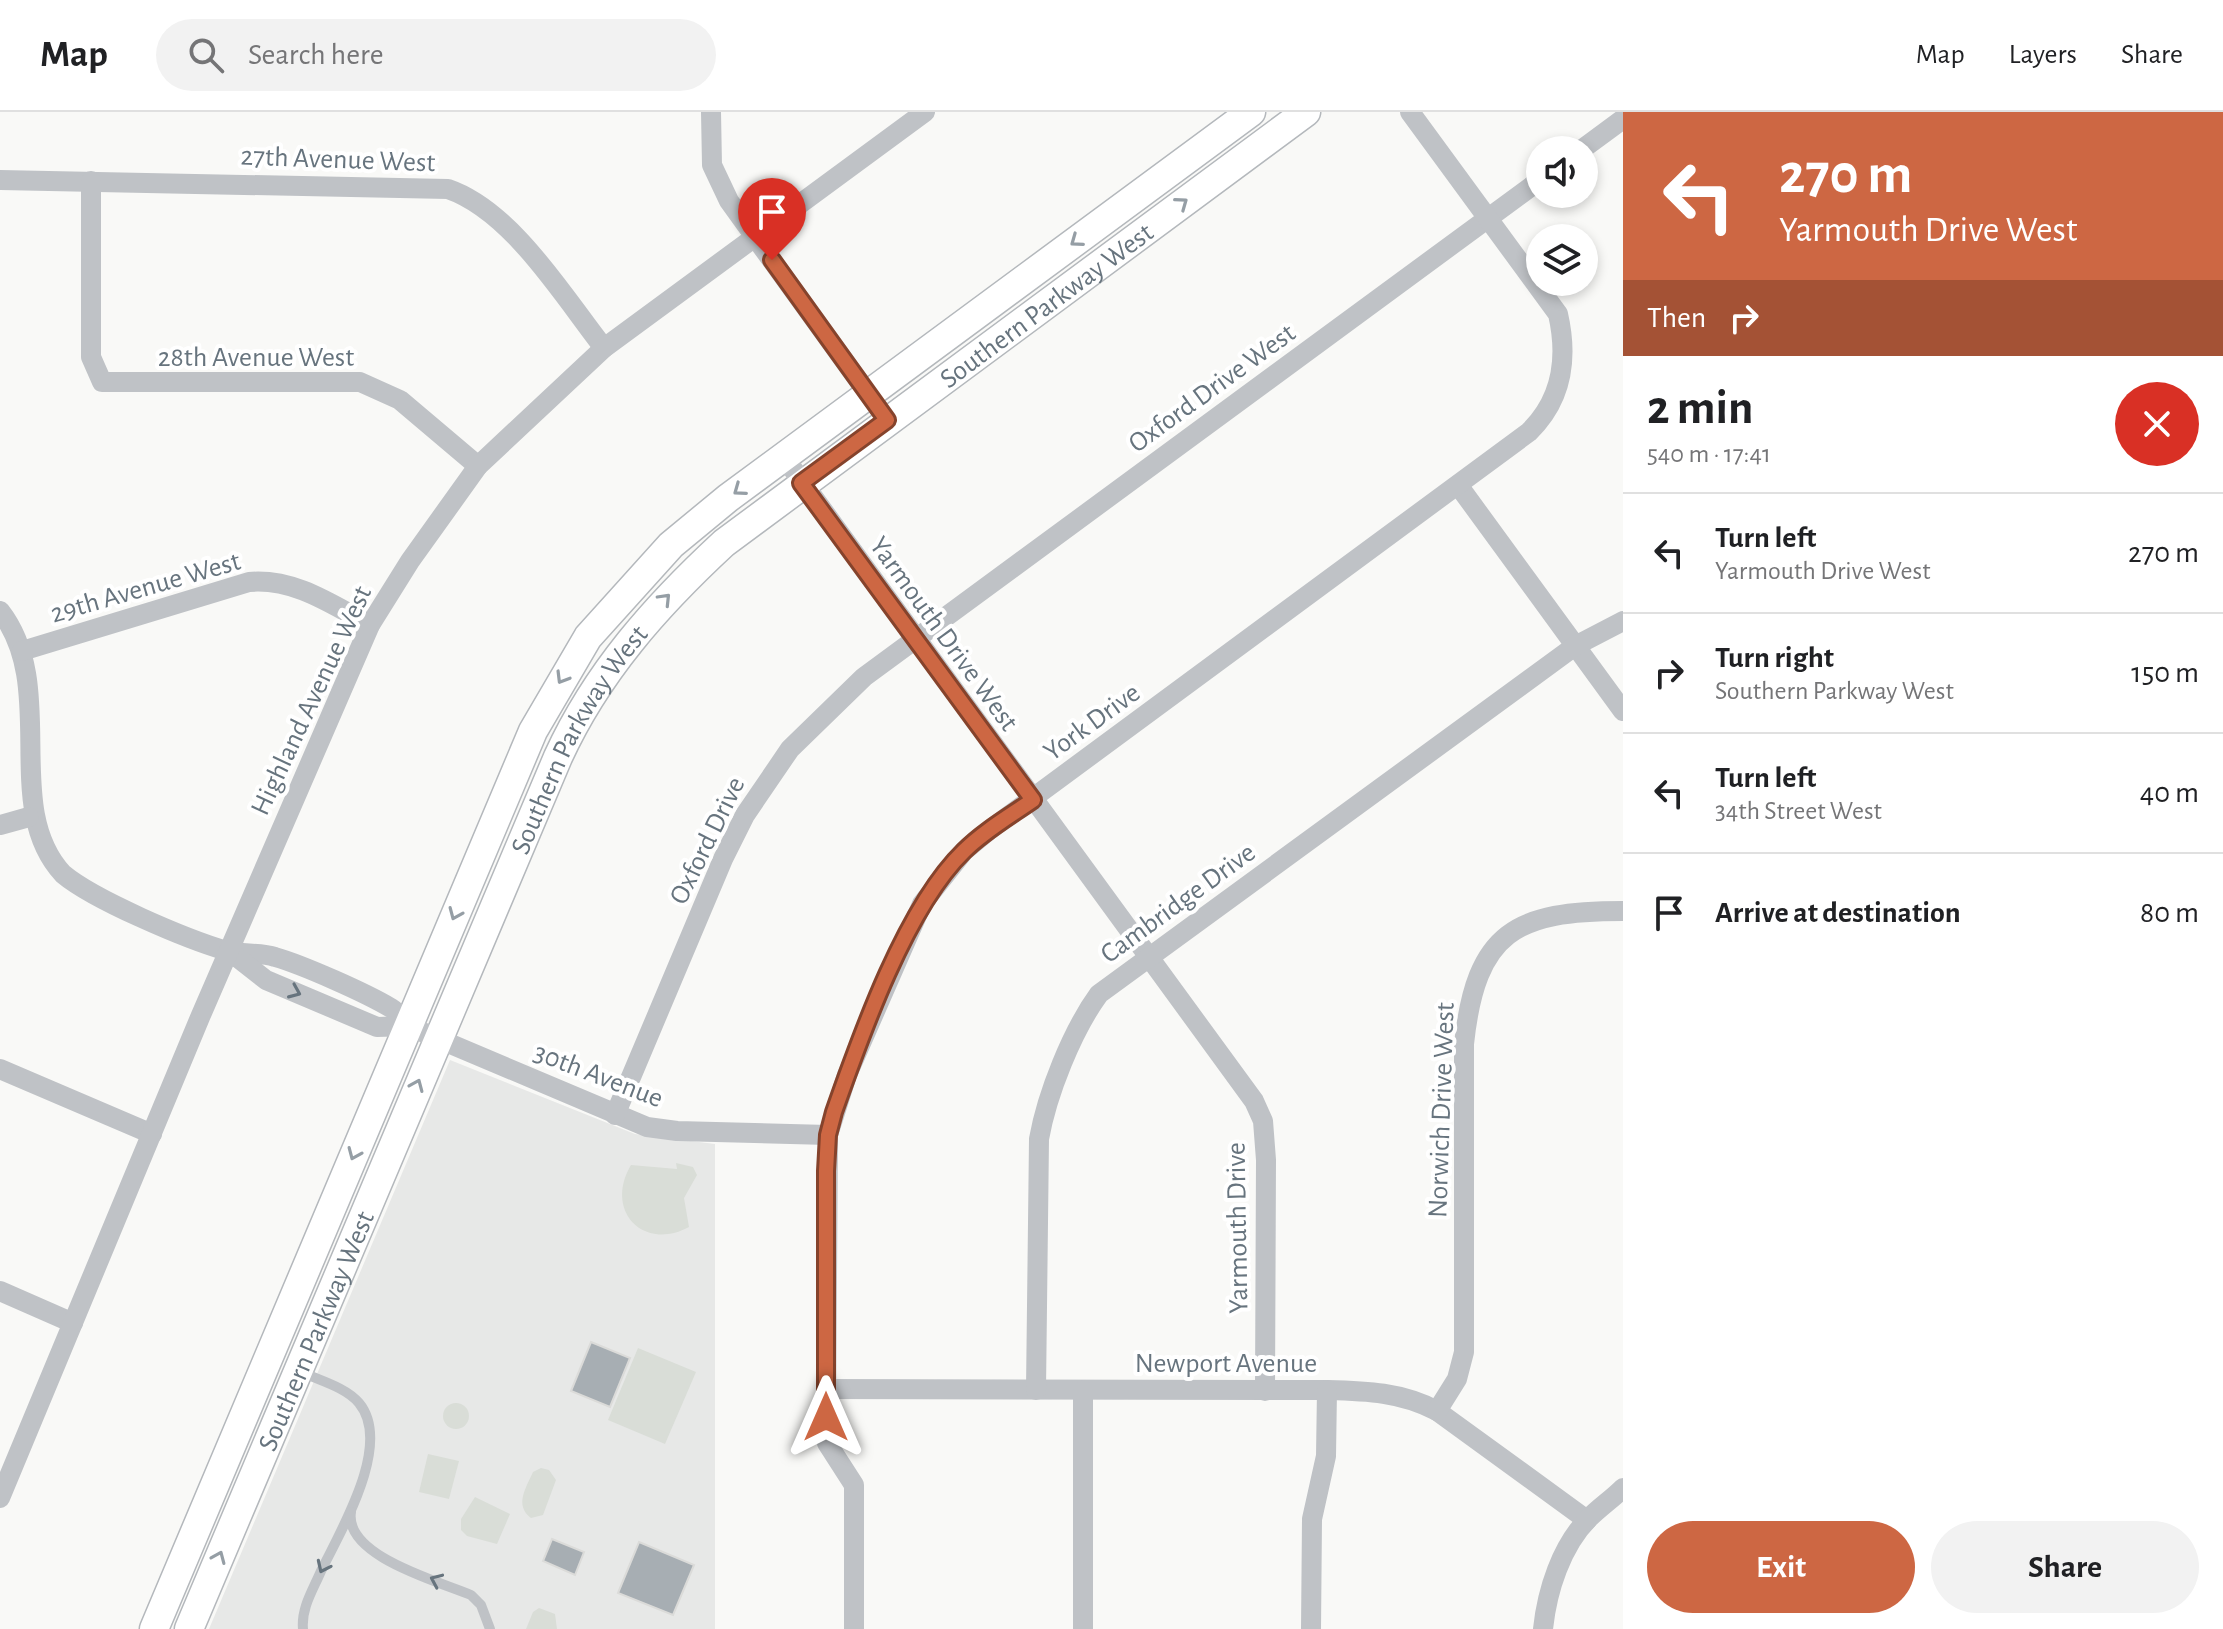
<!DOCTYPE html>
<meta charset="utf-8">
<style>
body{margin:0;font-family:"Alegreya Sans",sans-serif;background:#f2f2f2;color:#202124;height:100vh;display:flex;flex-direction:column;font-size:30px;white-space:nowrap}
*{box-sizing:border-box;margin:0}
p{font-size:26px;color:#757577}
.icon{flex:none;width:44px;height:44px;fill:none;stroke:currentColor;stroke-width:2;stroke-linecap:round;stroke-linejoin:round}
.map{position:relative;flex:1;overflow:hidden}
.details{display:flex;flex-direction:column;background:#fff;width:600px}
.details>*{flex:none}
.banner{background:#cd6743;color:#fff;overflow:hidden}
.fabs{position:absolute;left:1526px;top:24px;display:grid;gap:16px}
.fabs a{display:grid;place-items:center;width:72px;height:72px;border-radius:50%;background:#fff;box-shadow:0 4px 12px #0003;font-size:40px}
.pin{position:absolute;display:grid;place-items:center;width:68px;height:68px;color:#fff;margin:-82px -34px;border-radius:50% 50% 50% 0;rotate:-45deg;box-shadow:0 0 8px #0007}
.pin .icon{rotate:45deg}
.me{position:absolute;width:88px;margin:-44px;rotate:0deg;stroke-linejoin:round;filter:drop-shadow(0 0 6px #0008)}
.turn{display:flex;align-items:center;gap:28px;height:168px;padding:0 24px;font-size:36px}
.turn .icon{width:104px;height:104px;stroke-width:2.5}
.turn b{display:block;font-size:56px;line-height:68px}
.then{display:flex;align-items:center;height:76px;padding:0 24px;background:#0003;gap:16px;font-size:30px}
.round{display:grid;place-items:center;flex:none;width:84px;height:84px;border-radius:42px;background:#f2f2f2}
.head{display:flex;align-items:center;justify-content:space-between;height:136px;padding:0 24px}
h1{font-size:48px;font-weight:700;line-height:60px}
.action{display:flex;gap:16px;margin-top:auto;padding:16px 24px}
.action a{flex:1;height:92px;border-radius:48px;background:#cd6743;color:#fff;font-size:32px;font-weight:700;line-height:92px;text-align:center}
.action a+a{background:#f2f2f2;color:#202124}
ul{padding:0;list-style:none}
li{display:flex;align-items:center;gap:24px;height:120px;padding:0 24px;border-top:2px solid #e0e0e0}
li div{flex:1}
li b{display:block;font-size:30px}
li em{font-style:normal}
header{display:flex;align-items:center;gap:48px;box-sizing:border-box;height:112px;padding:0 40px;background:#fff;border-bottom:2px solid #e0e0e0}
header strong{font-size:38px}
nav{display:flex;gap:44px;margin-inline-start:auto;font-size:28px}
.search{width:560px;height:72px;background:#f2f2f2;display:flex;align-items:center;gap:20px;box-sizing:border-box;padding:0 28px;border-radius:44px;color:#757577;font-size:30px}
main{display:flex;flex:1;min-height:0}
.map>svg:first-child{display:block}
.built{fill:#e7e8e7}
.green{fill:#d9ddd7}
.building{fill:#a7aeb3;stroke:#dbdbd9;stroke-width:2}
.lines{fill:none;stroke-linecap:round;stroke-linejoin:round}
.secondary-casing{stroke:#b4b8bc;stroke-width:31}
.lane{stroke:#bfc2c6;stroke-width:10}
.street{stroke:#bfc2c6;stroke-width:20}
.secondary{stroke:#fff;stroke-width:28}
.oneway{stroke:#959ea5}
.oneway2{stroke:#67747e}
.route-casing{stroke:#85432c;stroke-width:20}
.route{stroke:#cd6743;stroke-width:14}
.labels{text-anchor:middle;stroke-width:8;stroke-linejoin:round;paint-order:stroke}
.street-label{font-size:28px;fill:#67747e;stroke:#fff}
</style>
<header>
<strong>Map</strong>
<div class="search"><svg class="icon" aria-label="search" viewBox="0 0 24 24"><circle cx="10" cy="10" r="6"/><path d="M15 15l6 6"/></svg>Search here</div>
<nav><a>Map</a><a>Layers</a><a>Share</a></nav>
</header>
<main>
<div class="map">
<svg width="1623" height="1517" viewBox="0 0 1623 1517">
<rect width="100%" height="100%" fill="#f9f9f7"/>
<polygon class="built" points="450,948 635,1022 715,1032 715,1517 209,1517"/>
<g class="green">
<path d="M676 1051 693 1055 697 1063 684 1086 689 1115C643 1140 604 1098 631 1053L677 1057Z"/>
<polygon points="638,1236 696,1260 665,1332 608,1308"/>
<circle cx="456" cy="1304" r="13"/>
<polygon points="428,1342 459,1349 449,1387 419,1380"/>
<path d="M541 1356 549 1358 556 1368 543 1403 531 1406C514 1393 526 1376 533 1360Z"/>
<polygon points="475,1385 510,1402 497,1432 467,1424 461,1418 461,1407"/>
<polygon points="539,1496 555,1502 557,1517 526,1517 533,1500"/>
</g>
<g class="building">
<polygon points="591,1230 630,1246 610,1295 571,1279"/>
<polygon points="552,1427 584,1440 575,1463 543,1449"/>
<polygon points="639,1430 694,1453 673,1503 618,1481"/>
</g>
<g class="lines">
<g class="secondary-casing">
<g id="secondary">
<polyline points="154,1517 533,619 588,525 671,433 728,386 1251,0"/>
<path id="s1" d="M189 1517 558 645C597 560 656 494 724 431L1306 0"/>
</g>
</g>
<g class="lane">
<path d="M299 1259C318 1268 346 1275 359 1291 393 1332 341 1418 321 1459 313 1478 301 1496 303 1517"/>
<path d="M351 1400C344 1444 438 1469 471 1483L481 1493 490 1517"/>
</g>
<g class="street">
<polyline points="711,0 712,53 729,89 887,308"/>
<polyline points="1581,38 1623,7"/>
<path d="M0 68 448 77C512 99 563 184 604 236"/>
<polyline points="91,69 91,245 102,270 360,270 400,288 478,354"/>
<polyline points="784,345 1254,989 1263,1009 1266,1048 1265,1279"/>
<polyline points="1458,373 1623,599"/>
<path d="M0 499C60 576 0 694 63 762 94 788 186 827 227 839 242 843 260 840 275 845 303 853 366 881 391 896 398 900 403 908 408 914L647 1015 677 1019 828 1023"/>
<path d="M22 539 249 470C294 466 331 492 370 513"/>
<polyline points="0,713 29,705"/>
<polyline points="229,839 266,868 377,915 408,914"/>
<polyline points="0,957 152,1022"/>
<polyline points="615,1003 723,747 745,703 790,637 864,565 1540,68"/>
<polyline points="0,1179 73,1211"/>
<path d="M826 1277 1327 1278C1366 1279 1402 1280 1437 1299L1587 1408"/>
<path d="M1036 1278 1039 1027C1047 982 1072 919 1099 882L1575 534 1623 509"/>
<path d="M1437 1299 1457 1267 1464 1240V932C1476 819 1516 799 1623 799"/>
<polyline points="0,1386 201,903 370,513 410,449 478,354 604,236 925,0"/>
<path d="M854 1517V1373L827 1331 826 1305 828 1023 847 963 922 792 964 739 988 719 1529 320C1563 287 1568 246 1558 202L1410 0"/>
<polyline points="1083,1517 1083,1278"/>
<polyline points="1311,1517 1312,1407 1326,1344 1327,1278"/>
<path d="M1543 1517C1547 1479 1561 1434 1589 1406 1600 1395 1612 1387 1623 1376"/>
</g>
<use href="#secondary" class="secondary"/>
</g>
<defs><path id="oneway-chevron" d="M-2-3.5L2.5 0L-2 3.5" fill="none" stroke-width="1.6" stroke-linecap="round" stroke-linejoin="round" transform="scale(2)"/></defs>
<g class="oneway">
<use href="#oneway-chevron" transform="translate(1182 91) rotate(-36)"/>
<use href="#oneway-chevron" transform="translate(1076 129) rotate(144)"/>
<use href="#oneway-chevron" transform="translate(739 378) rotate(144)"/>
<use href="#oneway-chevron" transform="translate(665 487) rotate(-46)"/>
<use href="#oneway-chevron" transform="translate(562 566) rotate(121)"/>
<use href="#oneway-chevron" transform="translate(455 802) rotate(113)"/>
<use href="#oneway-chevron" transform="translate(417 973) rotate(-67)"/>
<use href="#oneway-chevron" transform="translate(354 1042) rotate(113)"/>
<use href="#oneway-chevron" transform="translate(219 1445) rotate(-67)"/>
</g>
<g class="oneway2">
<use href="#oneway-chevron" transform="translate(295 880) rotate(23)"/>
<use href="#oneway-chevron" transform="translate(323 1455) rotate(115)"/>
<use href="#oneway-chevron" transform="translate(436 1468) rotate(-156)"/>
</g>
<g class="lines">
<g class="route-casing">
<path id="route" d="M772 148 887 308 801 371 1033 688C1010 704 984 719 964 739 906 795 861 923 834 1000L828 1023 826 1059V1305"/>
</g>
<use href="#route" class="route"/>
</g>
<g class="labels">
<g class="street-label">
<text transform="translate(338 46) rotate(2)" y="10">27th Avenue West</text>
<text dy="10" stroke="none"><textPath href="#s1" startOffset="1620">Southern Parkway West</textPath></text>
<text x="256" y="254">28th Avenue West</text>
<text transform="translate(1211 275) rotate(-36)" y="10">Oxford Drive West</text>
<text transform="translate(145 474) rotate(-16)" y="10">29th Avenue West</text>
<text transform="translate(945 521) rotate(54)" y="10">Yarmouth Drive West</text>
<text transform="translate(310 588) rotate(-65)" y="10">Highland Avenue West</text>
<text transform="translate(1091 609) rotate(-36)" y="10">York Drive</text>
<text dy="10" stroke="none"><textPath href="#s1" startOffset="972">Southern Parkway West</textPath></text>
<text transform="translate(706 728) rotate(-64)" y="10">Oxford Drive</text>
<text transform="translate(1177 790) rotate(-36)" y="10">Cambridge Drive</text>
<text transform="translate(599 962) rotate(21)" y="10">30th Avenue</text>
<text transform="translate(1440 998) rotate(-88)" y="10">Norwich Drive West</text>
<text transform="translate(1236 1116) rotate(-91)" y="10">Yarmouth Drive</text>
<text dy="10" stroke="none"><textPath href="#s1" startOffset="324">Southern Parkway West</textPath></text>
<text x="1226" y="1260">Newport Avenue</text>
</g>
</g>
</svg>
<div class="fabs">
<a><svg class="icon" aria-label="sound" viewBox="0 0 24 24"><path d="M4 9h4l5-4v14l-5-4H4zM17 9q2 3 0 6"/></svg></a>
<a><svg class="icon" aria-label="layers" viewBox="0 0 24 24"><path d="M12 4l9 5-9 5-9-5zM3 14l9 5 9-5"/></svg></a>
</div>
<div class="pin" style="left:772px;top:148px;background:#d93025"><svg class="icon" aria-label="arrive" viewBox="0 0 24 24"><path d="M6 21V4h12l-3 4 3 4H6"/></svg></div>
<svg class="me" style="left:826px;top:1305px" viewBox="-20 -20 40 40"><path d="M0-17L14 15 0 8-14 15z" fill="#cd6743" stroke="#fff" stroke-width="4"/></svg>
</div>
<section class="details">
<div class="banner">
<div class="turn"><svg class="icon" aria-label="left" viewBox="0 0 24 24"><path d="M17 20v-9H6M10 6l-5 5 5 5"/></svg><div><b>270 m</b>Yarmouth Drive West</div></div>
<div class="then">Then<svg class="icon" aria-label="right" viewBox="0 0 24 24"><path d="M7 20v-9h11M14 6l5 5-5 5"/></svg></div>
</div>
<div class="head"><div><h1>2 min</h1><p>540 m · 17:41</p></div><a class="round" style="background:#d93025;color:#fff"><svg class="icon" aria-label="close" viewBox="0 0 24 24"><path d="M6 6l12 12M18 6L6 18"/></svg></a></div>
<ul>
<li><svg class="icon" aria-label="left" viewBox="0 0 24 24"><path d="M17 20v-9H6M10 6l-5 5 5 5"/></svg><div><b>Turn left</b><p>Yarmouth Drive West</p></div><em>270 m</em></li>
<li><svg class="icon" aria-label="right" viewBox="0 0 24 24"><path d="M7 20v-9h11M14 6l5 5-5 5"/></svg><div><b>Turn right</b><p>Southern Parkway West</p></div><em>150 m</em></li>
<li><svg class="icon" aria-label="left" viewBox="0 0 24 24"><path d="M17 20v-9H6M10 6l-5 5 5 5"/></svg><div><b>Turn left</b><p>34th Street West</p></div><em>40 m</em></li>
<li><svg class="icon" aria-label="arrive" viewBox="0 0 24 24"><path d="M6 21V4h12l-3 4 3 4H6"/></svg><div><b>Arrive at destination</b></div><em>80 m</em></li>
</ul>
<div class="action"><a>Exit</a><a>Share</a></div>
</section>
</main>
